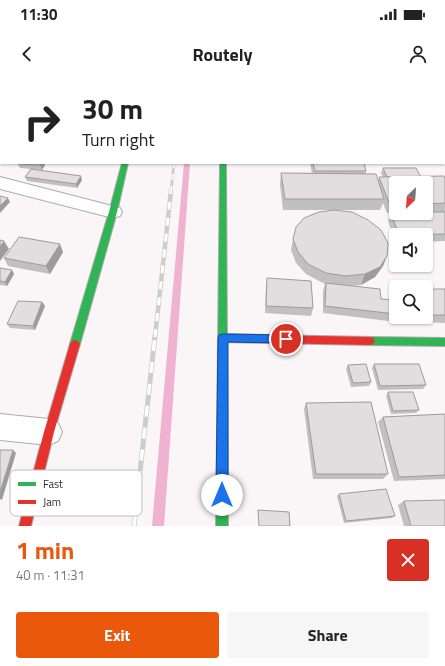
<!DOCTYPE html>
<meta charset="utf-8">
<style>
body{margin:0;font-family:"Titillium Web",sans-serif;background:#f6f6f6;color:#222;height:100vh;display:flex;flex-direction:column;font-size:15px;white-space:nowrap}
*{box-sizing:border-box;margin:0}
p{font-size:13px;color:#767676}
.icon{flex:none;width:22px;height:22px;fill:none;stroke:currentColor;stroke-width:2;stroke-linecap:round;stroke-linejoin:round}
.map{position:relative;height:446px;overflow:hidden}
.sheet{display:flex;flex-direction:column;background:#fff;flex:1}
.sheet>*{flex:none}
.guide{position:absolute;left:0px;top:0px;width:445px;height:84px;box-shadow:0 1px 3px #0004;background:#fff;color:#222;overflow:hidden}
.needle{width:26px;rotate:205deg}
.buttons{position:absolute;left:389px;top:96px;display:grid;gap:8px}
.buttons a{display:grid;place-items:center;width:44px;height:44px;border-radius:4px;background:#fff;box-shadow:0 1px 3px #0004;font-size:20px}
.pin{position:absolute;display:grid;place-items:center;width:34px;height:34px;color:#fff;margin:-17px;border:2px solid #fff;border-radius:50%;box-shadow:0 1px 4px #0007}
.me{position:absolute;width:44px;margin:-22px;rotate:0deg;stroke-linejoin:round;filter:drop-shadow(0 0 3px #0008)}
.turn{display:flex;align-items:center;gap:14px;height:84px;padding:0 16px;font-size:18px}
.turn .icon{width:52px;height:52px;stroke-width:2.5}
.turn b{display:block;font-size:28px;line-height:34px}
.round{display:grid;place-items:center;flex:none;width:42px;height:42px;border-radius:4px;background:#f6f6f6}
.head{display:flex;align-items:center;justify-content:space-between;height:68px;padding:0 16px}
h1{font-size:24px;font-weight:700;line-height:30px;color:#ea580c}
.button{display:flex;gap:8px;margin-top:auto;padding:8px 16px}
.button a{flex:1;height:46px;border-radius:4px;background:#ea580c;color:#fff;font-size:16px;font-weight:700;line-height:46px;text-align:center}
.button a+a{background:#f6f6f6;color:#222}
.status{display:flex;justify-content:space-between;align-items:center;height:28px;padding:0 20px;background:#fff;direction:ltr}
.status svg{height:11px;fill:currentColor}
header{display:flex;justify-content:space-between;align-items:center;height:52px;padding:0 16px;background:#fff;font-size:18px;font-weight:700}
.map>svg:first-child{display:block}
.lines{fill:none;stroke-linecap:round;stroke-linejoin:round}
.stream{fill:#f0b2d1;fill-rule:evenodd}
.street-casing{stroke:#aeabac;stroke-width:2}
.fast-casing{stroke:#aeabac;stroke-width:2}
.jam-casing{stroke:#aeabac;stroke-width:2}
.street{fill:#fefefe;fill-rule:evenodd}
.fast{fill:#30b455;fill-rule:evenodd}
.jam{fill:#e5322d;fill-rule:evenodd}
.rail-far2-casing{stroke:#cecdcd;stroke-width:3}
.rail-far1-casing{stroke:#cecdcd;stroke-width:4.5}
.rail-casing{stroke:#cecdcd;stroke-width:5}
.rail-far2{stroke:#fff;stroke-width:2;stroke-dasharray:6;stroke-linecap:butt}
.rail-far1{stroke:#fff;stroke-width:3;stroke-dasharray:8;stroke-linecap:butt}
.rail{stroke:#fff;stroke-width:3.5;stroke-dasharray:11;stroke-linecap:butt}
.wall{fill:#c2bfc0}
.shaded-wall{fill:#9e9b9c}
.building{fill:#e2dedf;stroke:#9e9b9c}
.route{fill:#1a73e8;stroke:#114b97}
.key{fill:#fff;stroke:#c1bfc0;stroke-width:1}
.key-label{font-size:11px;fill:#2f2b2d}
</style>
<div class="status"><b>11:30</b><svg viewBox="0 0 49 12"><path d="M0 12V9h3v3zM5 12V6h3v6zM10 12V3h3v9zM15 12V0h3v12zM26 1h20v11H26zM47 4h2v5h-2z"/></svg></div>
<header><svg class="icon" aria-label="back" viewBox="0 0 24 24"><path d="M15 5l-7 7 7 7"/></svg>Routely<svg class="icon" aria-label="person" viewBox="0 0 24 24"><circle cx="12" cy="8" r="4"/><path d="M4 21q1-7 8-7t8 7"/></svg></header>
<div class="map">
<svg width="445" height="446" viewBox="0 0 445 446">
<rect width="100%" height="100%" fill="#faf5f7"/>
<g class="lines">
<g class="stream">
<rect x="192" y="0" width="4" height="1"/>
<polygon points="184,83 190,83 164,446 152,446"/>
</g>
<g class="street-casing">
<g id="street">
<polygon points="135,0 151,0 150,1"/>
<polygon points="405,0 419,0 420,1 406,1"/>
<rect x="444" y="57" width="1" height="12"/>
<polygon points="0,97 120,128 122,132 120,136 113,138 0,109"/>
<polygon points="0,334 49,339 58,343 62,352 58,361 49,365 0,360"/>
</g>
</g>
<g class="fast-casing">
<g id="fast">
<rect x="220" y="0" width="6" height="1"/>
<polygon points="122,83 128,83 117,132 80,264 78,267 75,268 72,267 70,264 109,132"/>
<polygon points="220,83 226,83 228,446 216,446"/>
<polygon points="370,257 445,258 445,266 370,265 367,264 365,261 367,258"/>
</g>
</g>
<g class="jam-casing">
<g id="jam">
<polygon points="223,254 370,257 373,258 375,261 373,264 370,265 223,262 220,261 218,258 220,255"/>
<polygon points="75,260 78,261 80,264 54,352 31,446 19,446 44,352 70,264 72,261"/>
</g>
</g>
<use href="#street" class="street"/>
<use href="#fast" class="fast"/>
<use href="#jam" class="jam"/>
<g class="rail-far2-casing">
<polyline id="rail-far2" points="171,112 174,83"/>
</g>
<g class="rail-far1-casing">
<polyline id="rail-far1" points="155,257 171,111"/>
</g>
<g class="rail-casing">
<polyline id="rail" points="134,446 155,256"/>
</g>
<use href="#rail-far2" class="rail-far2"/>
<use href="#rail-far1" class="rail-far1"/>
<use href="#rail" class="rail"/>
</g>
<g class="wall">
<polygon points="0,0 1,1 1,23 0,23 0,12 1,12 0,10"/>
<polygon points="425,0 445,0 445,10 444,10 444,1 425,1"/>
<rect x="0" y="60" width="1" height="19"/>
<polygon points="310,83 364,83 366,91 365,94 378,101 379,97 383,97 381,93 383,88 421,97 445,99 445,132 426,132 426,103 396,103 396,133 387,133 383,123 380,130 336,130 387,176 383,186 375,197 361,205 351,206 381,219 396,220 396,237 399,237 396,242 323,233 323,211 325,204 323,203 306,194 296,183 291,170 293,159 331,130 283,130 280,104 281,93 312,93"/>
<polygon points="18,84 45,85 42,90 35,89 82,100 77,108 27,101 25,97 31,89 20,88"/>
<polygon points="445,132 445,161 426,162 426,155 396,155 396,164 388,141 391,133"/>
<polygon points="63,172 50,194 8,186 4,178"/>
<polygon points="0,188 12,190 14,194 7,206 0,205"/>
<polygon points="267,198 313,228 311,236 265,233 266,206"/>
<polygon points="426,209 445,209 445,243 425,242 423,237 426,237"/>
<polygon points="42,222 45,226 35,250 10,248 7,244"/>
<polygon points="374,284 426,305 423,309 378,310 372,288"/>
<polygon points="348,285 371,302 369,306 351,307 346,289"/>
<polygon points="388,312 419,330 416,333 391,334 386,316"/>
<polygon points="306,323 388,394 383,399 313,399 304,329"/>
<polygon points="445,334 445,399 394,401 378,342 383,337"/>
<polygon points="339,414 395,436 392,438 344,443 337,416"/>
<polygon points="404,421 445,446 404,446 398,425"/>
</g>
<g class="shaded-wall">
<rect x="48" y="0" width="6" height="1"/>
<polygon points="1,35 1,44 0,47 0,38"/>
<polygon points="42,83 44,83 45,85 42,90 40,85"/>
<polygon points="81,96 82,100 77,108 76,104"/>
<polygon points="8,118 10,122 0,133 0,126"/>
<polygon points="4,161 9,169 0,181 0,167"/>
<polygon points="60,164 63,172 50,194 46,186"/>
<polygon points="387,176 383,186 375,197 361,205 365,194"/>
<polygon points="12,190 14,194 7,206 5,202"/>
<polygon points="42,222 45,226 35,250 33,246"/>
<polygon points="13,370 16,373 2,420 0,419 0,412"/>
</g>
<g class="building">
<polygon points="3,0 48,0 48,1 2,1"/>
<rect x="59" y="0" width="45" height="1"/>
<rect x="256" y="0" width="59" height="1"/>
<polygon points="318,0 332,0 332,1 319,1"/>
<rect x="335" y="0" width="10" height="1"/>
<rect x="383" y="0" width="14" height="1"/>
<polygon points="432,0 445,0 445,2 444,2 444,1 432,1"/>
<rect x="0" y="12" width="1" height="6"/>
<polygon points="0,31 1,31 1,35 0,38"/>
<rect x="0" y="60" width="1" height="11"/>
<polygon points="18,83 42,83 40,85 18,84"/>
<polygon points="313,83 364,83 366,91 315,91"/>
<polygon points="383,88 416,88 421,97 387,97"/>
<polygon points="31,89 81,96 76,104 25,97"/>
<polygon points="281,93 376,94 384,119 285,119"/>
<polygon points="444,96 445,99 445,123 426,124 426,103 396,103 396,124 390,125 379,97"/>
<polygon points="0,116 8,118 0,126"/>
<polygon points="334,130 352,132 368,140 381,150 388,163 387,176 380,187 365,194 346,196 326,193 308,184 298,172 293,159 296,147 304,138 319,132"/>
<polygon points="426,132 445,132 445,154 399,155 391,133 426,133"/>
<polygon points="19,157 60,164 46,186 4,178"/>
<polygon points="0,160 4,161 0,167"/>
<polygon points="0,188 12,190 5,202 0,201"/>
<polygon points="267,198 311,201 313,228 266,226"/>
<polygon points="326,203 380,209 381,219 396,220 396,234 325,226"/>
<polygon points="426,209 445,209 445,235 430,235 426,224"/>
<polygon points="18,221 42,222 33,246 7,244"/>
<polygon points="366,284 371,302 353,303 348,285"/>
<polygon points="374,284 419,284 426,305 380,306"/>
<polygon points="388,312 413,312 419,330 393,331"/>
<polygon points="371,322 388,394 316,394 306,323"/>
<polygon points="445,334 445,395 399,397 383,337"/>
<polygon points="0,370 13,370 0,412"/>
<polygon points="386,409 395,436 346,441 339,414"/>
<polygon points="445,420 445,446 411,446 404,421"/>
<polygon points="258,430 289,432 290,446 259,446"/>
</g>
<polygon class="route" points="223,254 286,255 290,256 291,259 290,262 286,263 228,262 228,415 226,419 222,421 218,419 216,415 218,258 219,255"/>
<rect x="10" y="390" width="132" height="46" rx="6" class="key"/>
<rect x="18" y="402" width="18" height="4" fill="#30b455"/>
<rect x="18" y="420" width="18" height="4" fill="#e5322d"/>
<g class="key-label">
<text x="43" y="408">Fast</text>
<text x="43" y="426">Jam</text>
</g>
</svg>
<div class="buttons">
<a><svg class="needle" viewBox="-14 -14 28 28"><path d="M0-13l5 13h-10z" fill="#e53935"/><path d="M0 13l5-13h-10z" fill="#767676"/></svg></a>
<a><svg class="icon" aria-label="sound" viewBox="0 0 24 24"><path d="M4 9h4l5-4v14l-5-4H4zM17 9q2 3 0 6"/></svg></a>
<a><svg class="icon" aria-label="search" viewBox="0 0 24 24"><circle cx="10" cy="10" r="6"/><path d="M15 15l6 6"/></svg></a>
</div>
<div class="pin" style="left:286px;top:259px;background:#d93025"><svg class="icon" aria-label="arrive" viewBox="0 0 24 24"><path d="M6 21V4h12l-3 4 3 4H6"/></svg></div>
<svg class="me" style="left:222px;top:415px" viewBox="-20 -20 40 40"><circle r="19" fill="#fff"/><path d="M0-13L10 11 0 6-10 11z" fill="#1a73e8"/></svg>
<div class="guide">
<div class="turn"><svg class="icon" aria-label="right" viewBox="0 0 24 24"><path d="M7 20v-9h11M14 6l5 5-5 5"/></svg><div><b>30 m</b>Turn right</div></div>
</div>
</div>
<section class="sheet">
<div class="head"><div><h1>1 min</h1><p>40 m · 11:31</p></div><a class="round" style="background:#d93025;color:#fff"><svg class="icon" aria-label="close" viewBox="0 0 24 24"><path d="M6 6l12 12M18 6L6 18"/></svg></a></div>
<div class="button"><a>Exit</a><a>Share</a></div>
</section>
